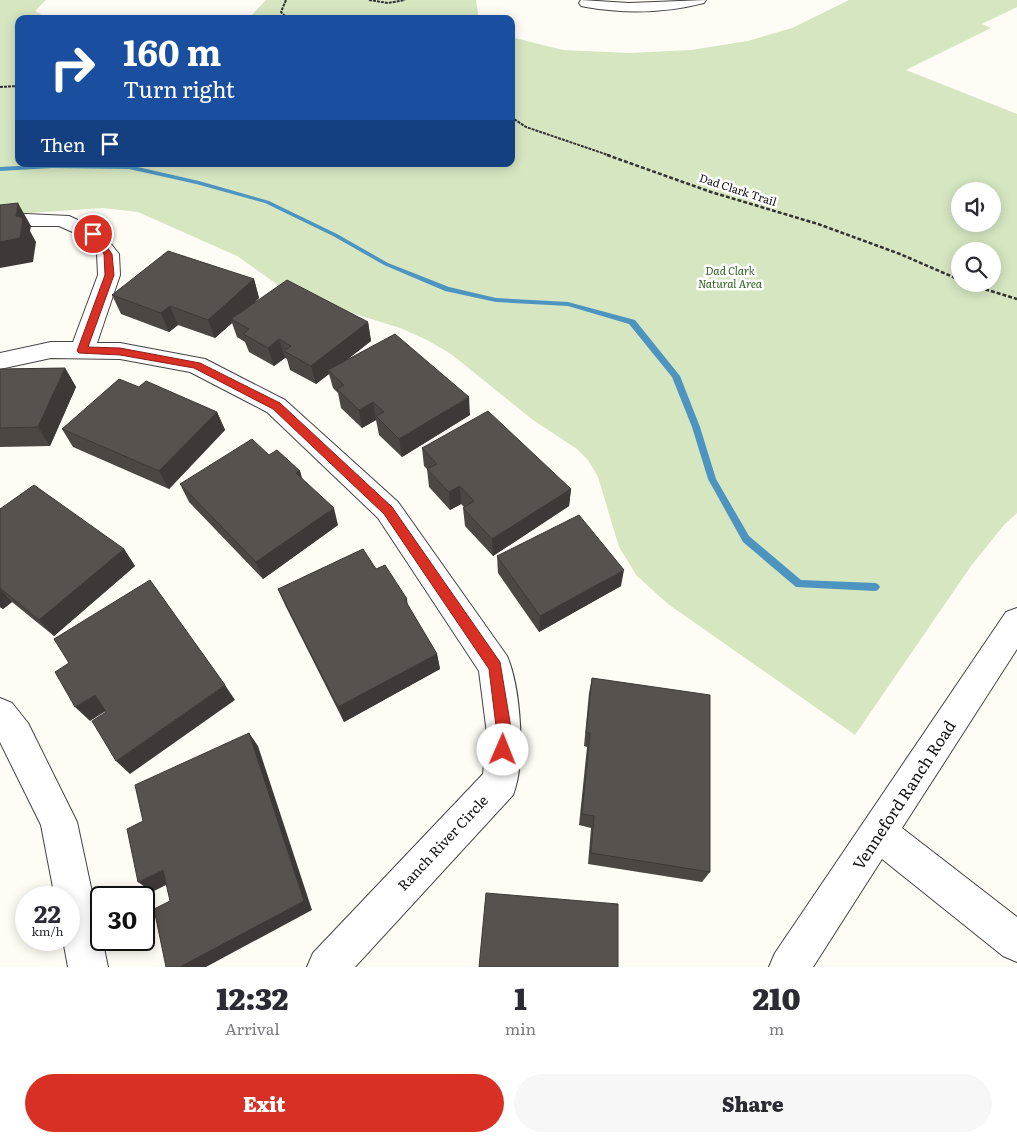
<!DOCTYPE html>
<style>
body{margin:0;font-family:Literata,serif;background:#f7f7f7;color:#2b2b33;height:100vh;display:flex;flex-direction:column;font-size:19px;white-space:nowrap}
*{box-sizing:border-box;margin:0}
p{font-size:16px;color:#7c7c81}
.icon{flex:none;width:28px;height:28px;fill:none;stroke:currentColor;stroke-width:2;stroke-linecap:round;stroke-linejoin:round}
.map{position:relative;height:967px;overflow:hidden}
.side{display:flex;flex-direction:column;background:#fff;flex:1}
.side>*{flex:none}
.hud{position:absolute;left:15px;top:15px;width:500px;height:152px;border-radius:10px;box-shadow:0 2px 12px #0003;background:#1a4fa0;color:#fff;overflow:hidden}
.buttons{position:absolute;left:951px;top:182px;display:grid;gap:10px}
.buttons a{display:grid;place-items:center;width:50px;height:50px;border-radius:50%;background:#fff;box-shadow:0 2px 12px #0003;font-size:25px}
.speed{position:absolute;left:15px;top:886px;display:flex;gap:10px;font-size:25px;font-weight:700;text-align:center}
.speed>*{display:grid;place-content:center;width:65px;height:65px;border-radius:50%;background:#fff;box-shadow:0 2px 12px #0003;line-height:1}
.speed small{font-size:12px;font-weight:400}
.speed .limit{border:2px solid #111;border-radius:8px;background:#fff;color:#111}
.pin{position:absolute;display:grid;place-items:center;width:42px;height:42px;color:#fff;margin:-21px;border:2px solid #fff;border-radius:50%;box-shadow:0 1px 5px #0007}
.me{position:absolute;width:55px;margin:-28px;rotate:1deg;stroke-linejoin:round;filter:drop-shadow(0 0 4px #0008)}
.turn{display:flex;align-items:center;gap:18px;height:105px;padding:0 25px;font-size:22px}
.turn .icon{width:65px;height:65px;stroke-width:2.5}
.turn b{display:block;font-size:35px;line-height:42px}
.then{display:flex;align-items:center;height:48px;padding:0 25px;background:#0003;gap:10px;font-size:19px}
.eta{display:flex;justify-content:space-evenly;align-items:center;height:85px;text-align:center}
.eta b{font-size:30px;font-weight:800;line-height:35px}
.button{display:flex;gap:10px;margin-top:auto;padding:10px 25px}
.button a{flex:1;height:58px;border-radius:30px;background:#d93025;color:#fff;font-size:20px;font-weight:800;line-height:58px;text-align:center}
.button a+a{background:#f7f7f7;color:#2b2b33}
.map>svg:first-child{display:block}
.green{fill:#d5e6c1;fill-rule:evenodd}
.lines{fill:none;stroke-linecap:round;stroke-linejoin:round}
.stream{fill:#4d95c0;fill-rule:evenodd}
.minor-casing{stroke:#444;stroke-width:2}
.path-far1{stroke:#333;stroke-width:2;stroke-dasharray:3 1;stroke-linecap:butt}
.path{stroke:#333;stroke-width:2.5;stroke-dasharray:4 2;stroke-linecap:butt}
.minor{fill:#fff;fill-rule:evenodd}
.wall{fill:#4c4743}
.shaded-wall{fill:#3e3937}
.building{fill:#58524e;stroke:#3e3937}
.route{fill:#d93025;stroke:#8d1f18}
.labels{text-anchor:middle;stroke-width:5;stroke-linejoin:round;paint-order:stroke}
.far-street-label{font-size:11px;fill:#111;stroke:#fff}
.far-park-label{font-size:11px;font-style:italic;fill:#346326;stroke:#fff}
.street-label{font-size:14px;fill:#111;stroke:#fff}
.near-street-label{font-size:16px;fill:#111;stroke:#fff}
</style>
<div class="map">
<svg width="1017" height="967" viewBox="0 0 1017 967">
<rect width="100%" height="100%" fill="#fefcf5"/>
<g class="green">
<path d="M0 0H46L35 11 48 19H19V164H511V37L563 50 629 53 691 50 748 41 792 28 849 0H1017V7L982 24 991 28 906 70 1017 114V513L1004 525 971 566 855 735 668 604 637 576 619 547 598 477 588 460 577 449 533 420 451 354 427 340 400 328 307 299 278 285 237 256 138 212 103 208 0 215ZM960 191H992V224H960ZM960 251H992V284H960Z"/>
<polygon points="266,0 476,0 479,19 244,19 250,17"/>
</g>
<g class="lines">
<polygon class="stream" points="52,164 129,165 199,181 269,201 337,234 388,263 449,287 496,298 568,302 635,320 680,376 700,427 716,479 749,536 801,580 875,583 878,584 880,587 878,590 875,591 796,587 743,542 708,479 692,427 672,377 629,324 568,306 496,302 445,291 384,265 333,236 265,203 196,184 129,169 52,168 0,171 0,167"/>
<g class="minor-casing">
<g id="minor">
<path d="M581 0 629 3 706 0 704 3C665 13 626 14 586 7L581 6 579 3Z"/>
<path d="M26 214 69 216 100 230 119 254 120 275 97 343H120L205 359 285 400 398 502 507 656C521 688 526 763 513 795L355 967H307L313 953 483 774 487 734 479 671 378 518 267 412 190 372 120 359 51 358 0 369V353L51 342H73L98 275 97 254 86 238 59 226H26L0 229V217Z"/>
<polygon points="1017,608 1017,649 902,828 1017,917 1017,962 1003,956 882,859 813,967 769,967 775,953 1006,612"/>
<polygon points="0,698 12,703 28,723 77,822 108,967 68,967 63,940 69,940 69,898 55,898 41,825 0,742"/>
</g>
</g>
<g class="path-far1">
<polyline points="286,0 281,12 288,19"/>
<polyline points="369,0 388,3 405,0"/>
<polyline points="0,87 19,86"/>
<polyline points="511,117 526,127 611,156"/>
</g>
<g class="path">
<polyline points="607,155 711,192 818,224 900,254 960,280"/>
<polyline points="968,284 1017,299"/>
</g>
<use href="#minor" class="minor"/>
</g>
<g class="wall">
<polygon points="254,279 259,298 255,302 368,322 371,341 348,359 470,415 402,457 379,435 376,420 362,428 341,408 338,393 333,388 329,374 316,384 290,370 287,359 285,358 274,366 249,352 245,342 237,337 232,323 215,338 178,325 169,332 121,314 112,295"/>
<polygon points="65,368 76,387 50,446 0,447 0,369"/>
<polygon points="139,387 217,412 225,430 169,489 73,447 62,429"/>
<polygon points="422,448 571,489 569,506 493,556 465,526 463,508 464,507 461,504 450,510 429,487 427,469 424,466"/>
<polygon points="269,455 300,471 302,479 338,525 263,579 189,502 180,484"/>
<polygon points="0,509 124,549 135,566 54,636 12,602 3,609 0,607"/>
<polygon points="497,556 621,586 539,632 498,573"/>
<polygon points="376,569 407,599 408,606 437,654 440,669 344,722 285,605 278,589"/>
<polygon points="592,678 710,872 702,882 588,864 591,828 579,825 587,747 584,746 589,693"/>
</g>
<g class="shaded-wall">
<polygon points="18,203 31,226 30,231 36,242 33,262 0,268 0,242 16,216"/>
<polygon points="254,279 259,298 234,321 231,319 232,323 215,338 208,320"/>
<polygon points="170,306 178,325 169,332 161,313"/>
<polygon points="368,322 371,341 331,372 328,370 329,374 316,384 311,366"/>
<polygon points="279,339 285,358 274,366 268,348"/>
<polygon points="65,368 76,387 50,446 38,427"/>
<polygon points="469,397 470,415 402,457 399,439"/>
<polygon points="373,402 376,420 362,428 359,410"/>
<polygon points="217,412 225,430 169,489 159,471"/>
<polygon points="300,471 305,489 296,473"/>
<polygon points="460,486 461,504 450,510 449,492"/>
<polygon points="571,489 569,506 493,556 492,539"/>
<polygon points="334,508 338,525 263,579 256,562"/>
<polygon points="124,549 135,566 54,636 39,620"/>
<polygon points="624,570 621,586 539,632 540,616"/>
<polygon points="0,589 12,602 3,609 0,607"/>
<polygon points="437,654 440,669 344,722 338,707"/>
<polygon points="225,685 235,700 130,774 116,761"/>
<polygon points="95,695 109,709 90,721 75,707"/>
<polygon points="249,733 258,746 312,910 206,967 180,967"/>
<polygon points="163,870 176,880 152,892 138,882"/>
</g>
<g class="building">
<polygon points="18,203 16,216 23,218 20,238 0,242 0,205"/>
<polygon points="168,251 254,279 208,320 170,306 161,313 112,295"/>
<polygon points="287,280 368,322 311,366 284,351 291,346 279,339 268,348 243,334 249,329 231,319"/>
<polygon points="395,334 469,397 399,439 376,416 384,412 373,402 359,410 337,389 344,385 328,370"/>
<polygon points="65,368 38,427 0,428 0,369"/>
<polygon points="119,379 139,387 146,381 217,412 159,471 62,429"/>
<polygon points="488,411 571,489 492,539 463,508 474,501 460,486 449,492 427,469 437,464 422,448"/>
<polygon points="252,439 269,455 277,450 300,471 296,473 334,508 256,562 180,484"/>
<polygon points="34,485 124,549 39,620 0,588 0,509"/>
<polygon points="579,515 624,570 540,616 497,556"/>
<polygon points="363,549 376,569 385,565 407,599 405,600 437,654 338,707 278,589"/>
<polygon points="150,580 225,685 116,761 92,721 106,712 95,695 75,707 55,672 69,663 54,639"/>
<polygon points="592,678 710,695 710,872 591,853 594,816 582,814 590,733 586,733"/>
<polygon points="249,733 304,901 180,967 166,967 154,909 170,901 163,870 138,882 127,829 143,821 135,785"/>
<polygon points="486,893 618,904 618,967 479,967"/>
</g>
<polygon class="route" points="90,232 96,232 112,254 114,275 88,347 120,348 200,363 280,403 392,507 500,662 512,734 508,755 503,757 498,755 496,750 497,734 489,669 384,514 273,409 194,368 120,355 79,353 77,351 105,275 104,254 88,234"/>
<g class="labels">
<g class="far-street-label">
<text transform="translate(738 190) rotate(18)" y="4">Dad Clark Trail</text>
</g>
<g class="far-park-label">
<text x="730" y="275">Dad Clark<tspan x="730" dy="13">Natural Area</tspan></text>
</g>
<g class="street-label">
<text transform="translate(443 843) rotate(-47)" y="5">Ranch River Circle</text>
</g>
<g class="near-street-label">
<text transform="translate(904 795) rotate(-57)" y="6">Venneford Ranch Road</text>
</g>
</g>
</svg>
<div class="buttons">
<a><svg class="icon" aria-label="sound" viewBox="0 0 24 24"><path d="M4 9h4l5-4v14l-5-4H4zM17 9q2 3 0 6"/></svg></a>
<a><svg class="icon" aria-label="search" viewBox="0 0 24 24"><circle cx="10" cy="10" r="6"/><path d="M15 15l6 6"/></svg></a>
</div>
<div class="speed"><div>22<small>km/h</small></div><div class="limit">30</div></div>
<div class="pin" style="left:93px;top:234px;background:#d93025"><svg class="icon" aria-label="arrive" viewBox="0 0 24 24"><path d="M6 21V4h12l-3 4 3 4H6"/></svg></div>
<svg class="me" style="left:503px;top:750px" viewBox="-20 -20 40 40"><circle r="19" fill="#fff"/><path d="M0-13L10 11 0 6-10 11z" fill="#d93025"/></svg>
<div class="hud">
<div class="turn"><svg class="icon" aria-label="right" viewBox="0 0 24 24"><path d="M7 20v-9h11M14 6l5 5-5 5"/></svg><div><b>160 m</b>Turn right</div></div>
<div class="then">Then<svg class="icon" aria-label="arrive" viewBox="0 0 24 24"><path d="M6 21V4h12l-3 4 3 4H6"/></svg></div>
</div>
</div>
<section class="side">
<div class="eta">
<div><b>12:32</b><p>Arrival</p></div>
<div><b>1</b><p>min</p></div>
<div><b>210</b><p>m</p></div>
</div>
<div class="button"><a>Exit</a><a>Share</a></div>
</section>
